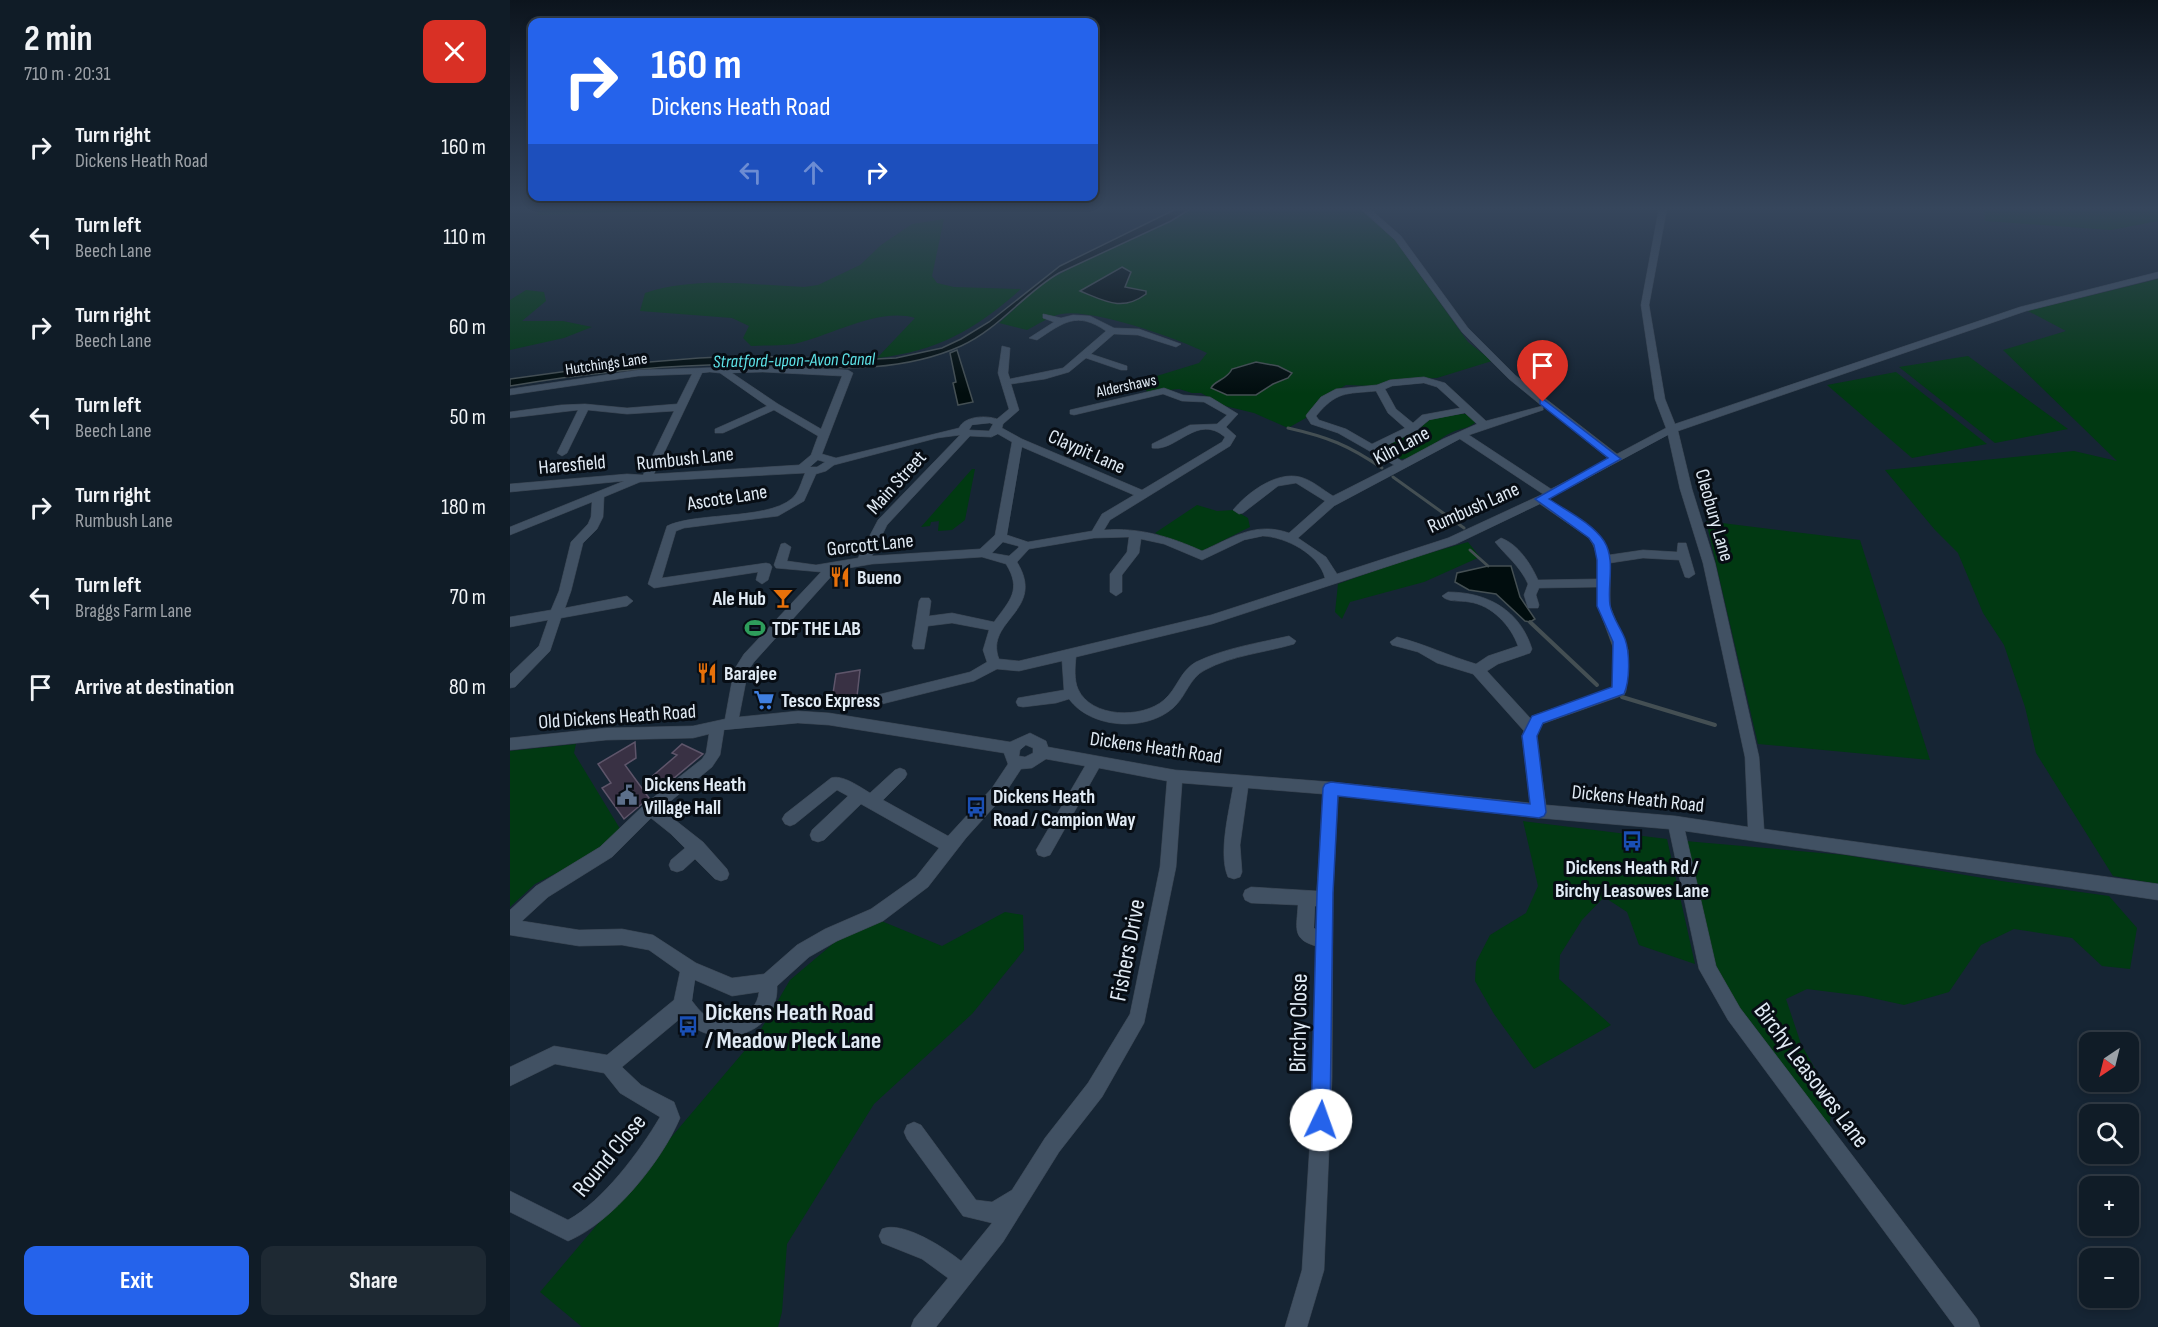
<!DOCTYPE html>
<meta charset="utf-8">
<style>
body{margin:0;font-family:"Sofia Sans Condensed",sans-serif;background:#1e2933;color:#f1f3f6;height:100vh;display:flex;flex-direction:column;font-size:22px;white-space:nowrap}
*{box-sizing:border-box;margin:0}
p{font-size:20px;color:#9ca1a7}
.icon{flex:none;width:33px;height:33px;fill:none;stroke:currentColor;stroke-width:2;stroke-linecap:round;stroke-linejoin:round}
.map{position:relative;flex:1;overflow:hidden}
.details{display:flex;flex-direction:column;background:#101c27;width:510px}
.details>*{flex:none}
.guide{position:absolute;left:18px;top:18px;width:570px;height:183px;border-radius:12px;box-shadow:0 3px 9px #0003,0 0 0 2px #303a44;background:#2563eb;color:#fff;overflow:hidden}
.needle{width:39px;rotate:215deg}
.fabs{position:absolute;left:1569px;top:1032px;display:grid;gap:12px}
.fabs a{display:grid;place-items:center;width:60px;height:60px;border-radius:12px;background:#101c27;box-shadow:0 3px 9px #0003,0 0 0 2px #303a44;font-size:30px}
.pin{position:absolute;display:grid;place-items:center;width:51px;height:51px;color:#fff;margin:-62px -26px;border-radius:50% 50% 50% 0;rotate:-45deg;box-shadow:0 0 6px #0007}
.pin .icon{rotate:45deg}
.me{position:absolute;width:66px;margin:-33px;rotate:3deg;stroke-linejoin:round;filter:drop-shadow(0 0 4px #0008)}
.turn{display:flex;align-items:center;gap:21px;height:126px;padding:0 24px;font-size:27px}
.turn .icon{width:78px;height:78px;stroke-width:2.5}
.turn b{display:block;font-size:42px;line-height:51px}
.lanes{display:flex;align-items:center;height:57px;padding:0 24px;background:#0003;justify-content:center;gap:30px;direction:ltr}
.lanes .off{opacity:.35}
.round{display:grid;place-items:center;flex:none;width:63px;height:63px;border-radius:12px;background:#1e2933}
.headline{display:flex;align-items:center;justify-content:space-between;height:102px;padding:0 24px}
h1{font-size:36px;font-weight:700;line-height:45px}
.button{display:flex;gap:12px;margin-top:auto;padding:12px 24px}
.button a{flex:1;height:69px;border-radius:12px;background:#2563eb;color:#fff;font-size:24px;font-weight:700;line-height:69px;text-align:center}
.button a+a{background:#1e2933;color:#f1f3f6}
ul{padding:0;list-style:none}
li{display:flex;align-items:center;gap:18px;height:90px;padding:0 24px}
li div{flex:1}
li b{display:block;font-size:22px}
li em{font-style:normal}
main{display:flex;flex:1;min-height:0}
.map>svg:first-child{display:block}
.green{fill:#013912}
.water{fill:#010d0e;stroke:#444f53;stroke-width:1.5}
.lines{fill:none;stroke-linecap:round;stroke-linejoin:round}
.stream-far1{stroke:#444f53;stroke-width:3}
.stream{stroke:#444f53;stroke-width:4}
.building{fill:#393144;stroke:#5e556a;stroke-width:1.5}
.minor-casing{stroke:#37424f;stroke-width:1}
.minor{fill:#415163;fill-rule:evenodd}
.route{fill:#2563eb;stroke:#184099;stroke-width:1.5}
.labels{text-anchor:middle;stroke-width:6;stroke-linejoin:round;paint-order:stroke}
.far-street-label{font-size:16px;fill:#e0eaf4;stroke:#070d14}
.far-water-label{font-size:18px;font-style:italic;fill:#5ee4e9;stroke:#070d14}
.street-label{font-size:20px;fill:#e0eaf4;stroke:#070d14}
.poi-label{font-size:20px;font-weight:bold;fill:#e0eaf4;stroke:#070d14;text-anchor:start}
.near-street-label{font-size:24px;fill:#e0eaf4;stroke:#070d14}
.near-poi-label{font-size:24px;font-weight:bold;fill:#e0eaf4;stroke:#070d14;text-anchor:start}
</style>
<main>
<section class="details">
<div class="headline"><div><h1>2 min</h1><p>710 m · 20:31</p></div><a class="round" style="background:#d93025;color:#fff"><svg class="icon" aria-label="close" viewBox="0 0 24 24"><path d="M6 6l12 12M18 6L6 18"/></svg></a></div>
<ul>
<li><svg class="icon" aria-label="right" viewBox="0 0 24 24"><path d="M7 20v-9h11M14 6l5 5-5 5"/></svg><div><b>Turn right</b><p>Dickens Heath Road</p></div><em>160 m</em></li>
<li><svg class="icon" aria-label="left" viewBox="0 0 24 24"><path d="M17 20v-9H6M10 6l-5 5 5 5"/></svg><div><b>Turn left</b><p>Beech Lane</p></div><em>110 m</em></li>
<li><svg class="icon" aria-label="right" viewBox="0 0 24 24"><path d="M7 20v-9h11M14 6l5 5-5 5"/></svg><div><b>Turn right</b><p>Beech Lane</p></div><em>60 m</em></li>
<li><svg class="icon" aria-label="left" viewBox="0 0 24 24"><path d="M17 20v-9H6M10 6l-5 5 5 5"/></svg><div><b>Turn left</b><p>Beech Lane</p></div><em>50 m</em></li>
<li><svg class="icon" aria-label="right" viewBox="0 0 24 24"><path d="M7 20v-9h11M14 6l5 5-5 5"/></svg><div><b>Turn right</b><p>Rumbush Lane</p></div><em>180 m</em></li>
<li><svg class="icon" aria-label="left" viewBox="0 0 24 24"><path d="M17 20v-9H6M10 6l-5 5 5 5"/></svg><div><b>Turn left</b><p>Braggs Farm Lane</p></div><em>70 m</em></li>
<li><svg class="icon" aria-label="arrive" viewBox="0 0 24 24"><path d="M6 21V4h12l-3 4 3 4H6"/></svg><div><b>Arrive at destination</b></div><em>80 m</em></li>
</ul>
<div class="button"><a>Exit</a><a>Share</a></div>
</section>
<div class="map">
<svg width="1648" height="1327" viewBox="0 0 1648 1327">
<rect width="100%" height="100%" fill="#162534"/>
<g class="green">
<polygon points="31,208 257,208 27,215"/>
<path d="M682 208H849L885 240 958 342 982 361 927 378 884 380 863 386 836 385 819 395 803 414 778 428 744 413 715 406 691 393H682L669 389 637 392 634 385 587 398 585 395 689 363 697 353C667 338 582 308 551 314 540 316 527 325 517 330L489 323 533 283 572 262 661 221Z"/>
<polygon points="1474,208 1648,208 1648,221 1601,230 1475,221"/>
<path d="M434 219 422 276 427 283 444 287 511 289C466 329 428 351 367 358L405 318C368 307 321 336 284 344 270 346 255 345 241 346L233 338 239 326 222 318 130 311 135 293C186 276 241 285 294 287L308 285 350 265 371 245 402 224Z"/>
<polygon points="1648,279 1648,884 1603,876 1526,753 1515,707 1494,645 1473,613 1448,553 1425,530 1375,470 1564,451 1607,461 1493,350 1556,331 1518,311"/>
<polygon points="16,290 34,292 36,301 12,321 53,321 82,327 54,338 0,350 0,300"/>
<polygon points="1458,356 1558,429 1485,443 1389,367"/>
<polygon points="1386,372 1477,444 1402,458 1317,385"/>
<path d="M952 414H958L966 422C959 428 953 428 945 431 923 440 920 455 891 459L873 448 881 440 910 430C918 414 936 417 952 414Z"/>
<polygon points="462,469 465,469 455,520 442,530 428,531 429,521 421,522 420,526 411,527"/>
<polygon points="687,505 707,511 724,510 738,518 740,527 688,553 645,533"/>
<polygon points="1196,521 1350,540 1420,760 1248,744"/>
<polygon points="958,542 970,557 914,582 840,602 832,619 825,612 828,584 895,560"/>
<polygon points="66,744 64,753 112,832 72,860 25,884 0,907 0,751"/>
<polygon points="1013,821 1157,839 1185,964 1129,945 1117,912 1094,897 1072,920 1050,955 1049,979 1101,1025 1024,1069 984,1014 965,981 966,962 980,935 1016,913 1028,886"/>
<polygon points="1175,841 1335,855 1491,881 1599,896 1627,928 1620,969 1592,966 1562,938 1504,929 1471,945 1439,992 1394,1005 1353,996 1297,989 1276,999 1291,1044 1324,1102 1319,1126 1209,980"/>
<polygon points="495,912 513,915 514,950 462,1014 364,1104 277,1244 272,1312 268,1327 72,1327 30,1292 247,1036 280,980 325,942 369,920 432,946"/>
</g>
<g class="water">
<path d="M668 208H682L661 221 549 273C513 294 489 329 451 346 371 382 283 362 199 365 132 367 65 375 0 386V379L102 365 189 358 232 356 366 359 386 358 432 348 451 339 479 322 550 266Z"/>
<path d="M612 267 621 272 615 287 636 291V294C612 312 595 301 570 291Z"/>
<polygon points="447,350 463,402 448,405 443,383 446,382 440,353"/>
<path d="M746 362 768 366 782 373 778 378 763 384 746 395H717L701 388C705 380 717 380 722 369Z"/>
<polygon points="978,566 1001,566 1010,597 1025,619 1020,622 1015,621 986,594 959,590 945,582 947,573"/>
</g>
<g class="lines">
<g class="stream-far1">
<path d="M778 428C818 437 838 445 872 468"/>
<polyline points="883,477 954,528"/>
<polyline points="960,550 978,566"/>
</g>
<g class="stream">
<polyline points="1020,622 1087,685"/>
<polyline points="1112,697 1205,725"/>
</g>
</g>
<g class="building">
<polygon points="350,670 347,696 322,700 326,674"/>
<polygon points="125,742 126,758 115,765 139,798 114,819 92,788 101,783 88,764"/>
<polygon points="172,744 193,754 152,788 138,780 167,755 162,753"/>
</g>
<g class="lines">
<g class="minor-casing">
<path id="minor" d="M850 208H859L891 236 958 328 1005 375 1107 454 1156 428 1145 399 1131 305 1149 208H1157L1139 305 1155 399 1165 424 1510 307 1648 272V278L1516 311 1168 431 1182 489 1205 563 1249 757 1254 829 1648 884V900L1175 831 1206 966 1230 1008 1467 1319 1470 1327H1445L1218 1020 1189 969 1159 829 1029 818 828 795 823 893 822 1077 814 1270 797 1327H775L792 1270 804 1077 806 946C781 939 787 927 788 905L741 903 735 900 733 895 735 890 741 887 807 891 813 794 738 788 730 845 732 872 730 877 724 879 718 877C708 854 719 812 723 787L672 783 666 867 634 1023 592 1097 549 1152 493 1242 426 1327H401L404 1319 438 1278 412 1259 372 1243 369 1236 372 1229C392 1220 435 1248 451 1261L482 1223 453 1216 397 1139 394 1132 397 1125 404 1122 411 1125 466 1200 482 1202 502 1190 535 1138 578 1083 620 1014 650 867 657 781 589 768 540 855 534 857 528 855 526 850 575 766 536 759 522 768 511 769 492 798 456 838 418 887 373 921 327 941 299 957 267 986C269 1037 202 1053 172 1017L112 1067 131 1085 164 1102 170 1118C152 1161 102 1223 58 1241L0 1212V1191L58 1220C93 1201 130 1151 150 1117L110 1093 94 1073 45 1064 0 1086V1067L44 1046 97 1055 164 1000 170 972 139 950 112 945 69 946 0 935V910L26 886 90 847 135 804 192 759 196 753 199 734 183 738 96 740 0 750V738L96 728 183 726 215 719 224 670 234 654 311 572 266 568 264 565 271 544 275 543 281 547 277 561 306 565 348 558 368 520 450 435 427 438 324 465 316 471 306 474 294 501 268 516 174 528 166 531 152 578 256 563 260 564 262 567 258 580 252 584 246 580 248 572 144 588 138 584 157 526C188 511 267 521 286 494 290 488 292 480 295 473L130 482 94 497 93 517 87 529 73 543 61 591 55 608 117 596 123 601 117 606 51 618 40 651 5 687 0 688V674L29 646 38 620 0 627V617L41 610 49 591 61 542 78 524 81 517 82 502 0 535V527L114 481 0 492V484L117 474 133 475 164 411 117 414 78 410 57 453 52 456 47 453 68 410 0 418V412L51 405 75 404 117 408 167 404 182 374 128 376 0 395V389L128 370 253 366 338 370 343 373 312 454 326 458 449 428C454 416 476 415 487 419L499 409 488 373 492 346 500 348 498 373 500 379 553 368 596 331C567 311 554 322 527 340L519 338 544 322 533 318V314L551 318 563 315 580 316 604 328 629 329 671 344 666 347 628 335 604 334 581 354 617 366V370H611L576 358 559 372 535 379 501 384 509 410 493 424 492 428 512 439 632 490 712 442 715 437C687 413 667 452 642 448V444L680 425 707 424 717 415 694 402 672 401 653 394 564 415 560 414V410L654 388 673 395 700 397 728 414 716 427 726 436 720 446 600 520 594 530C629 527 661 537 692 551 722 538 745 521 779 533L815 501 786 483 768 486 733 513 729 514 723 510C737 493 766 471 790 477 802 480 813 490 823 496L884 465 828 433 801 424 796 416 797 414 811 397 826 389 867 385 880 380 914 377 935 383 976 421 1032 406 999 379 952 332 885 240ZM200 372 210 373 257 406 205 429V433H213L264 410 308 436 301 455 289 465 144 474 192 373ZM253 372 332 376 311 429 268 404 222 373ZM914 383 927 387 950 408 912 415 903 423 886 409 875 389 882 386ZM866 391 878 413 895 428 862 444 836 429 809 420 806 416C827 391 835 394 866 391ZM1033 406 1099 459 1041 489 959 435 1033 410ZM955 413 967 424 933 439 892 461 870 449 907 430 919 420ZM480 423 483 424 479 431 459 430 462 425ZM488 434 502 442 485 535 470 549 362 556 377 525 460 436 481 437ZM1158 435 1170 489 1193 563 1235 757 1238 827 1165 816 1036 805 1026 736 1032 724 1114 695 1116 691 1118 650 1100 606V563L1133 558 1169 560 1175 577 1179 578 1185 574 1176 543H1168L1167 552 1133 550 1099 555C1091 527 1062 515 1039 499ZM950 439 1033 494 938 538 827 574 816 557 788 538 824 506ZM512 447 624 495 592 514 582 531 518 542 497 535ZM308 460 315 462 307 467H300ZM1030 504 1079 538C1088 551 1088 563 1088 579L1028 580C1021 564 1008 544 991 538L985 542C997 557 1010 566 1018 584L1014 595 1018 608H1028L1029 605 1026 595 1029 588 1088 587V606L1104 650 1102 688 1022 716 1021 719 977 671 988 664 1020 653 1022 649C1010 610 977 592 938 592L932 596C938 603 950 600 959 602 982 605 1001 626 1008 646L978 656 966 664C939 656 915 644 887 637L880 642 882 645 908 652 927 663 963 674 1014 731 1012 736 1020 803 821 782 665 770 538 747 536 741 520 733 500 742 319 713 288 711 229 717 238 671 244 662 327 570 362 564 472 557 496 564C512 590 500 600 484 622L442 613 419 616 421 601 419 598H411L409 601 402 646 404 649H414L418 626 442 623 479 630 473 650 477 662 460 672 351 699 349 703 351 707 356 708 464 681 487 669 509 671 552 661 554 690 508 698 506 702 508 706 513 707 546 703 559 699C581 729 636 732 663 708 676 697 679 678 695 670 723 655 754 653 784 644L786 641 779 636C748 643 715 648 686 662 670 671 667 689 654 700 632 719 581 718 568 689 564 680 565 667 566 657L702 624 946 544ZM753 536C776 537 809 554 815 578L701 615 509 661 489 659C474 620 537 611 507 562L519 549 584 538 619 537 617 552 600 574V592L606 596 612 592V575L629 553 631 539 654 544 692 560 734 540ZM493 542 508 546 509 547 499 556 482 553ZM288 723 319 725 494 753 498 764 482 788 438 836 373 800 395 778 397 774 395 770 390 768 385 770 360 793C350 787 332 774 321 778L275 814 272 819 275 824 280 826 285 824 327 790 338 796 302 830 300 835 302 840 308 842 314 840 351 804 429 848 406 877 361 909 315 929 287 945 254 974 222 978 186 963 143 935 112 929 69 930 12 921 38 897 102 857 141 818 161 834 175 848 161 860 159 865 161 870 167 872 173 870 185 859 205 879 211 881 217 879 219 874 217 869 193 842 151 809 202 767 210 755 214 730ZM516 745 523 748V753L515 757 509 756 510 750ZM805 906H807L806 930 804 928ZM185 980 222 996 249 992C247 1015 219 1025 200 1017 192 1015 187 1007 182 1001Z"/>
</g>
<use href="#minor" class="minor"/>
</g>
<linearGradient id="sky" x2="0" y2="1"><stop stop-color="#0c141d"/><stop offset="0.53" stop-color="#36465c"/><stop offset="1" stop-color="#36465c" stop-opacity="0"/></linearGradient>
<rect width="1648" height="394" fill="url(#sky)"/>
<path class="route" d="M1033 399 1111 459 1039 499C1057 511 1082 523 1094 541 1106 560 1097 585 1100 605 1102 617 1111 628 1115 639 1120 653 1120 681 1114 694L1033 723 1027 736 1036 812 1034 816 1029 818 828 796 823 893 820 1120 818 1127 811 1129 804 1127 801 1120 807 893 813 788 815 784 821 782 1020 804 1012 736 1022 716 1102 687 1103 642 1087 606V560L1084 545 1079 538 1025 499 1098 458 1030 404V400Z"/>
<defs>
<g id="restaurant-bare" transform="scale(1.62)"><path d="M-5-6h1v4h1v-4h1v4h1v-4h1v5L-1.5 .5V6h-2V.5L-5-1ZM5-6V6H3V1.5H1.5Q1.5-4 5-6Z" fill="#e8710a" stroke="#070d14" stroke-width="2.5" paint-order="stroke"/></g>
<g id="bar-bare" transform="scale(1.62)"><path d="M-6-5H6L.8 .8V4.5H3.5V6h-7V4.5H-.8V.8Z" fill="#e8710a" stroke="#070d14" stroke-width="2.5" paint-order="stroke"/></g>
<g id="stadium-bare" transform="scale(1.62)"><path d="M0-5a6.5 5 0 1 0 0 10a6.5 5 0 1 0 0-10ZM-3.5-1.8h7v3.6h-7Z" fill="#2e9e5b" stroke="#070d14" stroke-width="2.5" paint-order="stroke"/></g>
<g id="supermarket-bare" transform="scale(1.62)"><path d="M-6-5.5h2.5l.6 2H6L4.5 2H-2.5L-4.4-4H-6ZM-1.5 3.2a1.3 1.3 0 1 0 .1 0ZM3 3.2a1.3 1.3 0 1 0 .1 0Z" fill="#3f7fe0" stroke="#070d14" stroke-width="2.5" paint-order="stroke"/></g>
<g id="civic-bare" transform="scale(1.62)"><path d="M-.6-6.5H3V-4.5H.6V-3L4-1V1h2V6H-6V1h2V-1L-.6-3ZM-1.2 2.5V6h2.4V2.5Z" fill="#5c6f8a" stroke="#070d14" stroke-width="2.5" paint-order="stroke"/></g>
<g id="bus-bare" transform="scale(1.62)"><path d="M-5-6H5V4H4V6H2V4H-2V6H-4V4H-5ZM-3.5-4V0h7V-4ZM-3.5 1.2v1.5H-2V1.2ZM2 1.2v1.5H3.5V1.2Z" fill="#1a4fb4" stroke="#070d14" stroke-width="2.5" paint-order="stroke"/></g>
</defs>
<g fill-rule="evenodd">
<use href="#restaurant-bare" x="330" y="577"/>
<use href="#bar-bare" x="273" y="598"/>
<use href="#stadium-bare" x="245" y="628"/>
<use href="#restaurant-bare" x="197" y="673"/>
<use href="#supermarket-bare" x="254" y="700"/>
<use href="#civic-bare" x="117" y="795"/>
<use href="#bus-bare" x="466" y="807"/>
<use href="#bus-bare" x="1122" y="841"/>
<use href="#bus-bare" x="178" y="1026"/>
</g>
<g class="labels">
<g class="far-street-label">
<text transform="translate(96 363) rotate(-8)" y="6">Hutchings Lane</text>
<text transform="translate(616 385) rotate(-12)" y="6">Aldershaws</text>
</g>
<g class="far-water-label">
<text transform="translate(284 360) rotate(-1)" y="6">Stratford-upon-Avon Canal</text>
</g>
<g class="street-label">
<text transform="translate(891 445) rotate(-28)" y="7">Kiln Lane</text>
<text transform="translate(577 451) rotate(24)" y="7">Claypit Lane</text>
<text transform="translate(175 458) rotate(-6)" y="7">Rumbush Lane</text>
<text transform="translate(62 464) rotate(-5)" y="7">Haresfield</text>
<text transform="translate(386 482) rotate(-48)" y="7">Main Street</text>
<text transform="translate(217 497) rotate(-9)" y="7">Ascote Lane</text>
<text transform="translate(963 507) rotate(-24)" y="7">Rumbush Lane</text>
<text transform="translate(1205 515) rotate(74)" y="7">Cleobury Lane</text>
<text transform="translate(360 544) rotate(-6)" y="7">Gorcott Lane</text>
<text transform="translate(107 716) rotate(-4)" y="7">Old Dickens Heath Road</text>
<text transform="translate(646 747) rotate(8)" y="7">Dickens Heath Road</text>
<text transform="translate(1128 798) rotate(6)" y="7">Dickens Heath Road</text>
</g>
<g class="poi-label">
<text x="347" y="584">Bueno</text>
<text x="256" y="605" text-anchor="end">Ale Hub</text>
<text x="262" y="635">TDF THE LAB</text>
<text x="214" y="680">Barajee</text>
<text x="271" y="707">Tesco Express</text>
<text x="134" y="791">Dickens Heath<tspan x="134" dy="23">Village Hall</tspan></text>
<text x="483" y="803">Dickens Heath<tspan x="483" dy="23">Road / Campion Way</tspan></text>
<text x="1122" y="874" text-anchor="middle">Dickens Heath Rd /<tspan x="1122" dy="23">Birchy Leasowes Lane</tspan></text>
</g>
<g class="near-street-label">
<text transform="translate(617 950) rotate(-79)" y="8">Fishers Drive</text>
<text transform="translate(788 1023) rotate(-89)" y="8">Birchy Close</text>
<text transform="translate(1302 1075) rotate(53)" y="8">Birchy Leasowes Lane</text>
<text transform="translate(99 1155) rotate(-50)" y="8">Round Close</text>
</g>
<g class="near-poi-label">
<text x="195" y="1020">Dickens Heath Road<tspan x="195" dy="28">/ Meadow Pleck Lane</tspan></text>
</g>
</g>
</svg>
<div class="fabs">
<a><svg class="needle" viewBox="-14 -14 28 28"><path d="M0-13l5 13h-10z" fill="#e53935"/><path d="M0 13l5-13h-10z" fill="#9ca1a7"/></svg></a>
<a><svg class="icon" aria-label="search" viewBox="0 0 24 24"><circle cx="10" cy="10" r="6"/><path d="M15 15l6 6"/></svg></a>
<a>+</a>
<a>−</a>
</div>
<div class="pin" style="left:1033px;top:402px;background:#d93025"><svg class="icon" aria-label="arrive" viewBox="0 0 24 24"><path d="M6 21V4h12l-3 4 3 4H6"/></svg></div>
<svg class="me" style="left:811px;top:1120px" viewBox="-20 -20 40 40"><circle r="19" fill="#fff"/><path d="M0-13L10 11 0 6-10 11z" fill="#2563eb"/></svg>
<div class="guide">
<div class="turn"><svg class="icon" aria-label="right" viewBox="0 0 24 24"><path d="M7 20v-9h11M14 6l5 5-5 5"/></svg><div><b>160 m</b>Dickens Heath Road</div></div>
<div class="lanes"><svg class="icon off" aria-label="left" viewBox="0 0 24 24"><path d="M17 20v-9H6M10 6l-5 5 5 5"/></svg><svg class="icon off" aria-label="ahead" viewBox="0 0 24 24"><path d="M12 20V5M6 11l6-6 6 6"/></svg><svg class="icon" aria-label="right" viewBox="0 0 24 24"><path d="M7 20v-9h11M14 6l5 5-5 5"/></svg></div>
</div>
</div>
</main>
